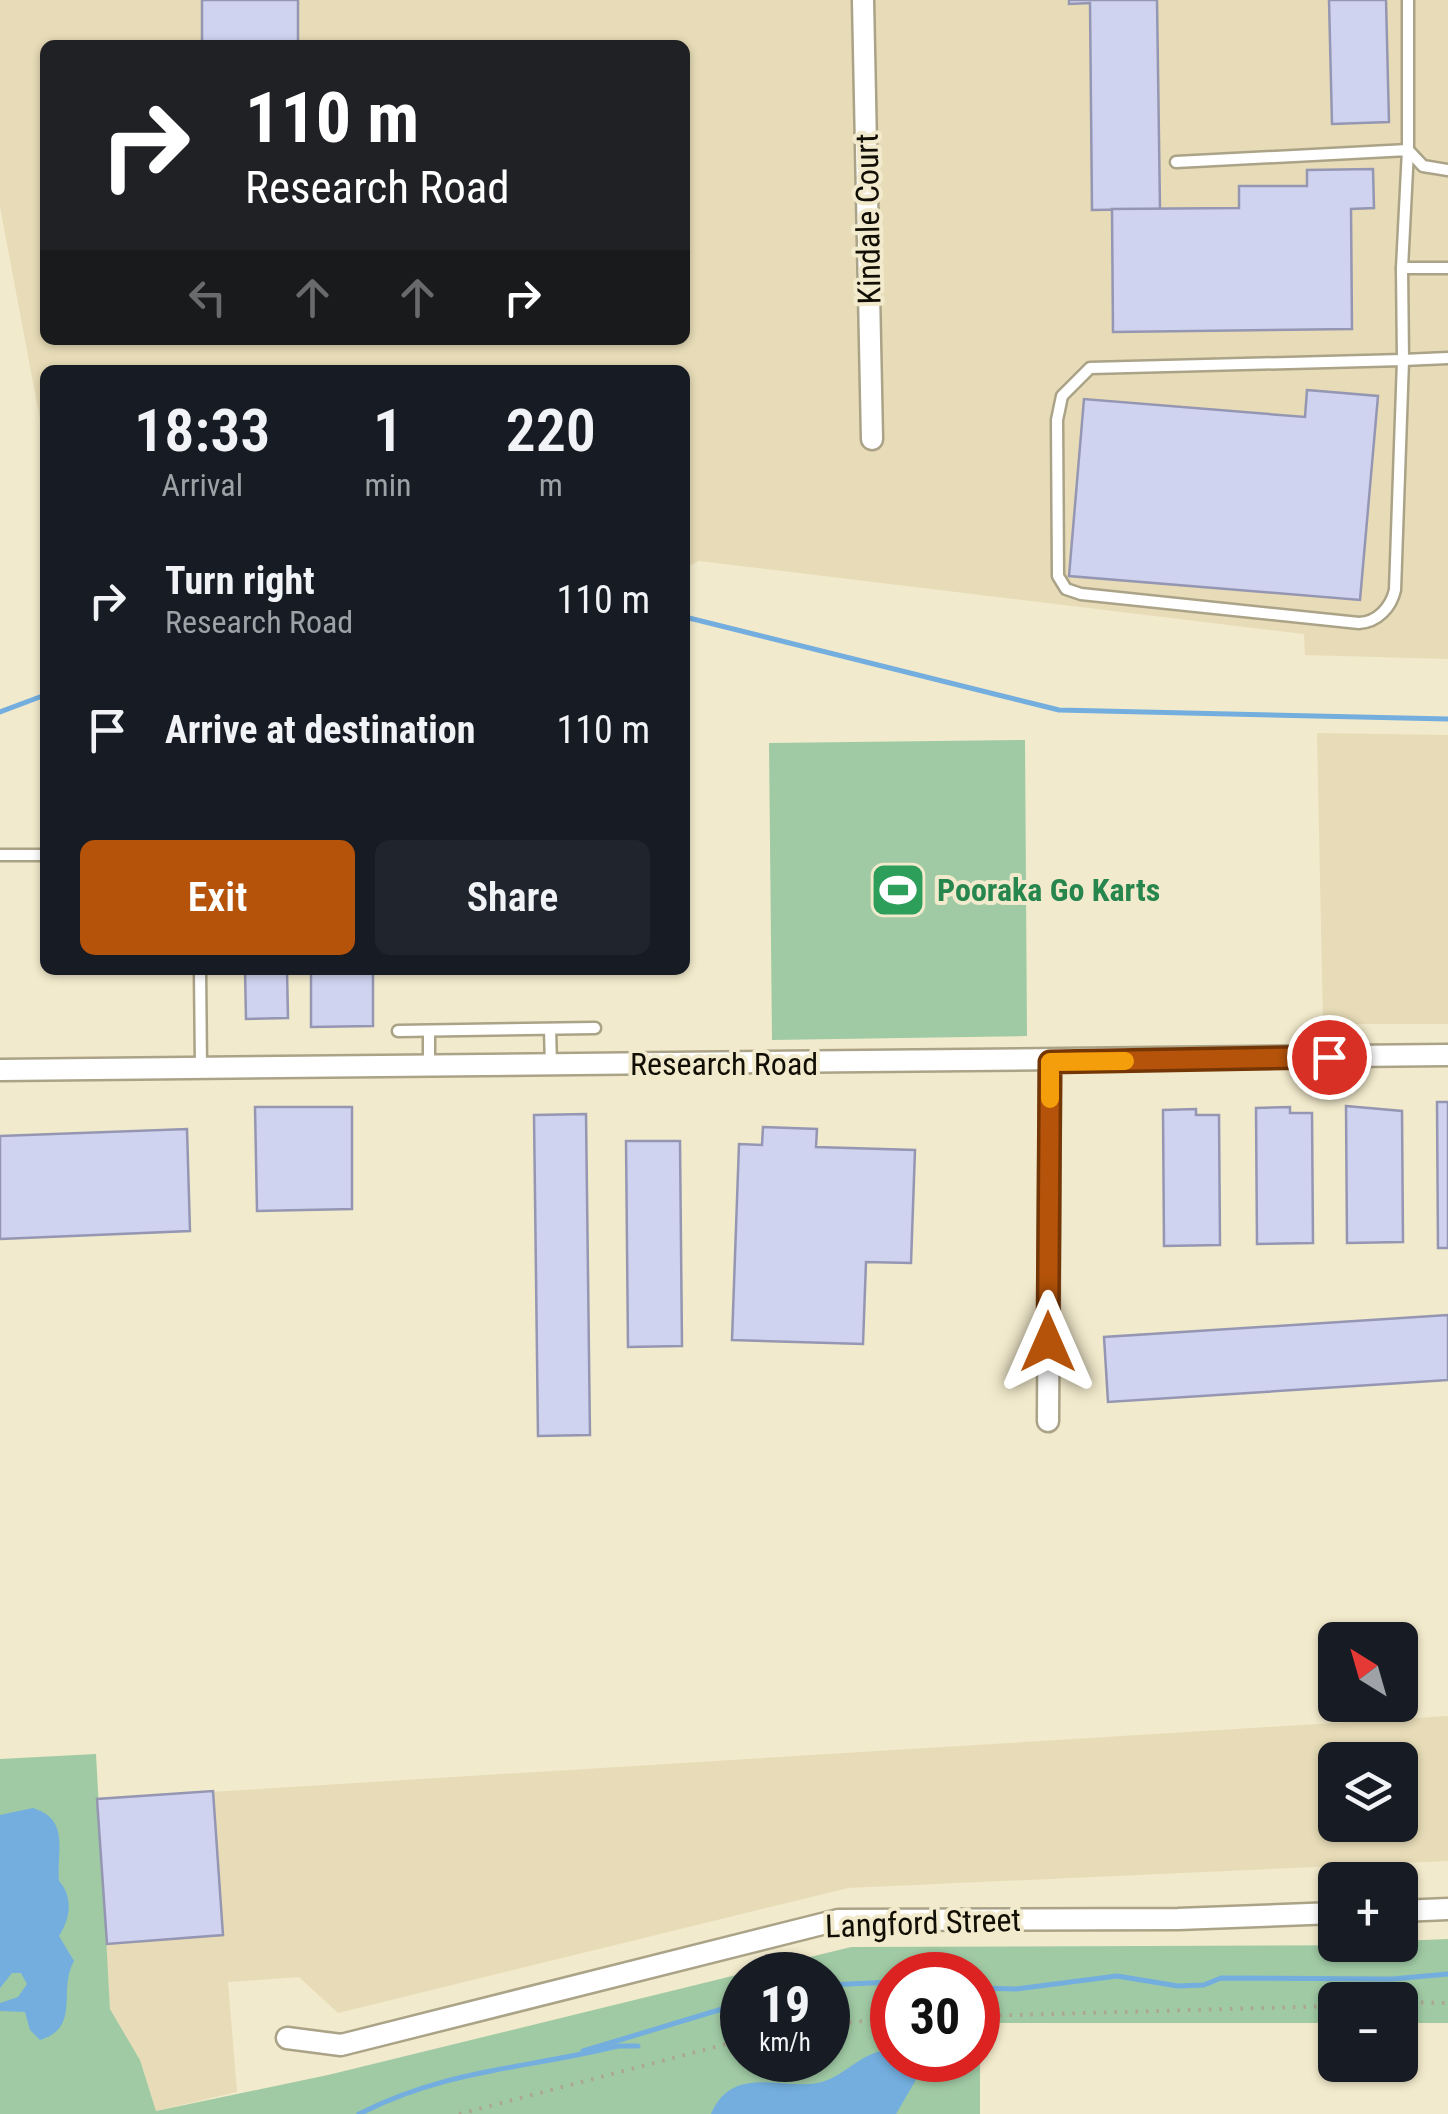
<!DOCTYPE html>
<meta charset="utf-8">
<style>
body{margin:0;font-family:"Roboto Condensed",sans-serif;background:#20242c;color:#f1f3f6;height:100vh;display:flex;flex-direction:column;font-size:38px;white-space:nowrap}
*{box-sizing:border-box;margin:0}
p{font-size:32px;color:#9ea1a6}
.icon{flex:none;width:55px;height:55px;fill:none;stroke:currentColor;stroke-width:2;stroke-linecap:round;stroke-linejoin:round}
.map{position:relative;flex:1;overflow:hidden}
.drawer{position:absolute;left:40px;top:365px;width:650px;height:610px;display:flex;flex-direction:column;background:#171b24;border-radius:15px;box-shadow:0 2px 8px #0004}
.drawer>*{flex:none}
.banner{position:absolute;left:40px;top:40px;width:650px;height:305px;border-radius:15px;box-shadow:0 2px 8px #0004;background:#202124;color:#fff;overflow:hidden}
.needle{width:65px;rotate:323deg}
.tools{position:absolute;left:1318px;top:1622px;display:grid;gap:20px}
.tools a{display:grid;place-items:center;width:100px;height:100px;border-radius:15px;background:#171b24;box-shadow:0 2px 8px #0004;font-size:50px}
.speed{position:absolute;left:720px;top:1952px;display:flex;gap:20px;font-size:50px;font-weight:700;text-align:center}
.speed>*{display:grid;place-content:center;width:130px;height:130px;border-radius:50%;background:#171b24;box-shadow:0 2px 8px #0004;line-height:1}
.speed small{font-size:25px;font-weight:400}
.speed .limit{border:15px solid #d22;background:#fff;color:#111}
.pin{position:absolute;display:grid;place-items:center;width:85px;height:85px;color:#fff;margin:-42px;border:5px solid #fff;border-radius:50%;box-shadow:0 2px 10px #0007}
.me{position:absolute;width:110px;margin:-55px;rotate:0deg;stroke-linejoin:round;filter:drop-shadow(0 0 8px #0008)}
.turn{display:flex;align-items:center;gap:35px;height:210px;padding:0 40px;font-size:45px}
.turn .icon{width:130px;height:130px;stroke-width:2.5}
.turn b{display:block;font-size:70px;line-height:85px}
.lanes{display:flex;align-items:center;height:95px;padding:0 40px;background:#0003;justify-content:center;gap:50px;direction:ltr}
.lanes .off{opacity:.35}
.eta{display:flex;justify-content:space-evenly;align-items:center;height:170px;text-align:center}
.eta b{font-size:60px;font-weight:600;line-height:70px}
.cta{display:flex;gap:20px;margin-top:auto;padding:20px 40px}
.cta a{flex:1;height:115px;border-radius:15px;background:#b45309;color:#fff;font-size:40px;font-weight:600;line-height:115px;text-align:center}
.cta a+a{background:#20242c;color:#f1f3f6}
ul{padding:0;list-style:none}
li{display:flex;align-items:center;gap:30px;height:130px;padding:0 40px}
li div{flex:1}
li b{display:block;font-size:38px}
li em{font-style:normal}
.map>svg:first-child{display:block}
.built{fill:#e7dcb7;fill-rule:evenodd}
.green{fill:#a0caa4;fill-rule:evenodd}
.water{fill:#73aede}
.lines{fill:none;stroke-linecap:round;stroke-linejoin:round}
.stream{stroke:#73aede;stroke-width:5}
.building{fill:#d0d3f0;stroke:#9496b2;stroke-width:2.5}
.lane-casing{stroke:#aba387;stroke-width:15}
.street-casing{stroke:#aba387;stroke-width:25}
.path{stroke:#aca68e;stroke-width:4;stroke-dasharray:2.5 8;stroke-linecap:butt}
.lane{stroke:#fff;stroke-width:10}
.street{stroke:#fff;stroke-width:20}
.route-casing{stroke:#753606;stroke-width:25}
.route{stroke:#b45309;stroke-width:18}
.slow{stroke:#f59e0b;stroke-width:18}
.labels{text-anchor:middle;stroke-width:8;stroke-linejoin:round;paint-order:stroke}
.street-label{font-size:32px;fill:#110e05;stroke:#f2eacc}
.leisure-label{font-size:32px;font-weight:bold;fill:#27864d;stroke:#f2eacc;text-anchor:start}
</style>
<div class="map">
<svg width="1448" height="2114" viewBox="0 0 1448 2114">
<rect width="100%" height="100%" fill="#f2eacc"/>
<g class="built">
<path d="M0 0H1448V659L1305 655 1304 634 699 561 685 568V370H45V446L0 207ZM45 45H685V340H45Z"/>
<polygon points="1317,733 1448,735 1448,1024 1323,1024"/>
<path d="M1448 1716V1861L848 1888 338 2013 299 1977 228 1982 237 2092 156 2111 140 2060 110 2009 96 1799ZM1335 1760H1400V1825H1335Z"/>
</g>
<g class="green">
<polygon points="1025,740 1027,1036 772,1040 769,743"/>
<path d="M96 1754 110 2009 140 2060 156 2111 328 2075 851 1947 1400 1945V1941L1448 1939V2023H1400V2000H1335V2023H980V2114H0V1759ZM742 1975H828V2060H742ZM892 1975H978V2060H892Z"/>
</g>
<g class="water">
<path d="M33 1808C71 1820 56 1851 59 1881 73 1896 71 1918 59 1936L74 1961C57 1991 82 2027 40 2040L30 2030 25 2012 0 2011V2003L18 1997 27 1984 21 1973H12L0 1988V1815Z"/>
<path d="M891 2049 892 2060 913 2062 917 2078 896 2114H711C733 2062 786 2092 822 2082 848 2074 859 2053 891 2049Z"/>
</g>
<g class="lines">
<g class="stream">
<polyline points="685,617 1059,710 1448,719"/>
<polyline points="0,712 45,695"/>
<polyline points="828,1985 892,1982"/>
<polyline points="978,1988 1016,1989 1117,1976 1178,1986 1204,1985 1221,1978 1392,1979 1448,1974"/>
<polyline points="583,2051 742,2003"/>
<path d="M359 2114C448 2069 524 2069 618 2046H638"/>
</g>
</g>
<g class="building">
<rect x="202" y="0" width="96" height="45"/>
<polygon points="1069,0 1157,0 1160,209 1092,210 1090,3 1069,4"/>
<polygon points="1329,0 1386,0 1389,122 1332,124"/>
<polygon points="1373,169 1374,208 1351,209 1352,329 1113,332 1112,209 1239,208 1239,186 1307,186 1307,170"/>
<polygon points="1307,390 1378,396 1360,600 1069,576 1084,399 1305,417"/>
<polygon points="245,970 287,970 288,1018 246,1019"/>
<polygon points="311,970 373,970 373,1026 311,1027"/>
<polygon points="1437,1102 1448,1102 1448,1248 1438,1248"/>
<polygon points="1346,1106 1402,1111 1403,1242 1347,1243"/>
<polygon points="255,1107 352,1107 352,1209 257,1211"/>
<polygon points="1290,1107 1290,1113 1312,1113 1313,1243 1257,1244 1256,1108"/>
<polygon points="1196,1109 1196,1115 1219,1115 1220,1245 1164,1246 1163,1110"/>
<polygon points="586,1114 590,1435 538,1436 534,1115"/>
<polygon points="763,1127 817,1129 816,1147 915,1150 911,1263 866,1262 863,1344 732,1340 739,1144 762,1145"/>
<polygon points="187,1129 190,1231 0,1239 0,1136"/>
<polygon points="626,1141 680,1141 682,1346 628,1347"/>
<polygon points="1448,1315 1448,1380 1108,1402 1104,1337"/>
<polygon points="213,1791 223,1935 107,1944 97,1799"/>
</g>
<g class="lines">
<g class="lane-casing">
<g id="lane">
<polyline points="1408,0 1408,150 1423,166 1448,170"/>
<polyline points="1176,162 1408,150 1402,268 1448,268"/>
<polyline points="1402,268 1403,360 1448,358"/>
<path d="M1403 360 1395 590C1391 607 1378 622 1359 623L1081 594 1066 589 1058 576 1057 420 1062 396 1090 368Z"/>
<polyline points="0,855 45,855"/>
<polyline points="200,970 201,1068"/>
<polyline points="550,1029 551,1066"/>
<polyline points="398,1031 595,1028"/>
<polyline points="429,1031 429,1065"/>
</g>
</g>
<g class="street-casing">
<g id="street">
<polyline points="863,0 872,439"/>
<polyline points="0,1070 1448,1055"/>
<polyline points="1048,1421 1050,1062"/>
<polyline points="1400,1911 1448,1909"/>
<polyline points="287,2038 341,2045 838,1920 1178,1919 1335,1913"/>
</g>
</g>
<g class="path">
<polyline points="1400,2002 1448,2003"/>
<polyline points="978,2016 1335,2006"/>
<polyline points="828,2024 892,2019"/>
<polyline points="459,2114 742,2040"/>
</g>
<use href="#lane" class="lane"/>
<use href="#street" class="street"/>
</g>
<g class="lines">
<g class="route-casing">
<polyline id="route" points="1048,1342 1050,1062 1329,1057"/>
</g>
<use href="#route" class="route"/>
<polyline class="slow" points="1050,1099 1050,1062 1125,1061"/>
</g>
<defs>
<g id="stadium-square" transform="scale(2.875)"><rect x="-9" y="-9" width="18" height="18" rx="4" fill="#2e9e5b" stroke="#f2eacc"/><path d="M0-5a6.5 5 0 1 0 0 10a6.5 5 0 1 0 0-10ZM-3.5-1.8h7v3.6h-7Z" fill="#fff"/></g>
</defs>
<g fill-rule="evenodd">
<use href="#stadium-square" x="898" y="890"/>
</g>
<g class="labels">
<g class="street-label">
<text transform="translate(868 219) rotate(-91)" y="11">Kindale Court</text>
<text x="724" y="1075">Research Road</text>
<text transform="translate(923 1923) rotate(-2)" y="11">Langford Street</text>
</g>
<g class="leisure-label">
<text x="937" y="901">Pooraka Go Karts</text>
</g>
</g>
</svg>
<div class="tools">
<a><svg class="needle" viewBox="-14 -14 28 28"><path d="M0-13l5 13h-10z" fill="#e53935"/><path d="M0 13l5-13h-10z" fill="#9ea1a6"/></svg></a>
<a><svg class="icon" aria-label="layers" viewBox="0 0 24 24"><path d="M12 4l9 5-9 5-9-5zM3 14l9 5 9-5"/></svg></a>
<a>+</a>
<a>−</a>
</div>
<div class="speed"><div>19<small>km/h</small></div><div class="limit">30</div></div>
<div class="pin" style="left:1329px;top:1057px;background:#d93025"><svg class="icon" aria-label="arrive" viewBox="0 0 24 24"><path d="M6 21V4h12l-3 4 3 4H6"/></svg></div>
<svg class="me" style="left:1048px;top:1342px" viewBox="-20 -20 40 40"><path d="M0-17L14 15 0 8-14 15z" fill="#b45309" stroke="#fff" stroke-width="4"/></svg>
<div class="banner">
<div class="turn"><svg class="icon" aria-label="right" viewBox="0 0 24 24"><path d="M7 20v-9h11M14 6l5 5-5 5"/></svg><div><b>110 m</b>Research Road</div></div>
<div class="lanes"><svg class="icon off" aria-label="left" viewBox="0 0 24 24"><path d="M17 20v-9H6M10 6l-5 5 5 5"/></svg><svg class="icon off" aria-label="ahead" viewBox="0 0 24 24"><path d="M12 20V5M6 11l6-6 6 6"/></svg><svg class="icon off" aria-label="ahead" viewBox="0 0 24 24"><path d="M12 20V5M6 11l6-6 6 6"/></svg><svg class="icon" aria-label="right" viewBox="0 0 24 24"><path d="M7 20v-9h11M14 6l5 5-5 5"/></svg></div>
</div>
<section class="drawer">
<div class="eta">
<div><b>18:33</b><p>Arrival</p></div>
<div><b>1</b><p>min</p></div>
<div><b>220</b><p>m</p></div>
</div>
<ul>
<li><svg class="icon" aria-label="right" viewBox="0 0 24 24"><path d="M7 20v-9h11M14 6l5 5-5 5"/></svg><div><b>Turn right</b><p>Research Road</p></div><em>110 m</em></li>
<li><svg class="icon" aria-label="arrive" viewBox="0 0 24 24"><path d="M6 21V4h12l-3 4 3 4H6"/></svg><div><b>Arrive at destination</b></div><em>110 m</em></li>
</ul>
<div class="cta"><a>Exit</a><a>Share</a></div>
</section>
</div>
